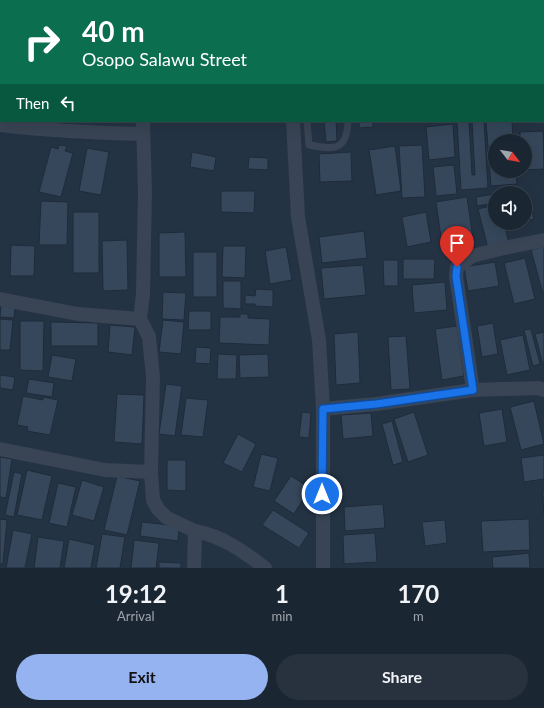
<!DOCTYPE html>
<style>
body{margin:0;font-family:Lato,sans-serif;background:#28323f;color:#f1f3f6;height:100vh;display:flex;flex-direction:column;font-size:15px;white-space:nowrap}
*{box-sizing:border-box;margin:0}
p{font-size:13px;color:#a0a5ac}
.icon{flex:none;width:22px;height:22px;fill:none;stroke:currentColor;stroke-width:2;stroke-linecap:round;stroke-linejoin:round}
.map{position:relative;height:568px;overflow:hidden}
.drawer{display:flex;flex-direction:column;background:#1b2633;flex:1}
.drawer>*{flex:none}
.banner{position:absolute;left:0px;top:0px;width:544px;height:122px;box-shadow:0 4px 16px #0002,0 0 0 1px #39434e;background:#0b6e4f;color:#fff;overflow:hidden}
.needle{width:26px;rotate:121deg}
.controls{position:absolute;left:488px;top:134px;display:grid;gap:8px}
.controls a{display:grid;place-items:center;width:44px;height:44px;border-radius:50%;background:#1b2633;box-shadow:0 4px 16px #0002,0 0 0 1px #39434e;font-size:20px}
.pin{position:absolute;display:grid;place-items:center;width:34px;height:34px;color:#fff;margin:-41px -17px;border-radius:50% 50% 50% 0;rotate:-45deg;box-shadow:0 0 4px #0007}
.pin .icon{rotate:45deg}
.me{position:absolute;width:44px;margin:-22px;rotate:0deg;stroke-linejoin:round;filter:drop-shadow(0 0 3px #0008)}
.turn{display:flex;align-items:center;gap:14px;height:84px;padding:0 16px;font-size:18px}
.turn .icon{width:52px;height:52px;stroke-width:2.5}
.turn b{display:block;font-size:28px;line-height:34px}
.then{display:flex;align-items:center;height:38px;padding:0 16px;background:#0003;gap:8px;font-size:15px}
.eta{display:flex;justify-content:space-evenly;align-items:center;height:68px;text-align:center}
.eta b{font-size:24px;font-weight:700;line-height:28px}
.primary-button{display:flex;gap:8px;margin-top:auto;padding:8px 16px}
.primary-button a{flex:1;height:46px;border-radius:24px;background:#95b2f1;color:#111;font-size:16px;font-weight:700;line-height:46px;text-align:center}
.primary-button a+a{background:#28323f;color:#f1f3f6}
.map>svg:first-child{display:block}
.building{fill:#36475b;stroke:#1f2b3b}
.lines{fill:none;stroke-linecap:round;stroke-linejoin:round}
.lane{stroke:#394454;stroke-width:7}
.street{stroke:#394454;stroke-width:14}
.primary{stroke:#576474;stroke-width:22}
.route-casing{stroke:#114b97;stroke-width:10}
.route{stroke:#1a73e8;stroke-width:7}
</style>
<div class="map">
<svg width="544" height="568" viewBox="0 0 544 568">
<rect width="100%" height="100%" fill="#243344"/>
<g class="building">
<polygon points="324,121 336,121 337,141 326,142"/>
<polygon points="359,121 373,121 373,127 359,128"/>
<polygon points="457,121 469,121 472,175 475,175 472,121 484,121 488,188 461,190"/>
<polygon points="486,121 512,121 513,141 495,141 495,171 516,171 517,184 491,186"/>
<polygon points="453,124 455,157 429,160 426,127"/>
<polygon points="543,131 544,169 525,170 525,141 520,141 520,132"/>
<polygon points="59,145 67,146 65,151 73,153 61,197 39,192 51,147 58,149"/>
<polygon points="422,145 425,197 402,198 399,146"/>
<polygon points="395,146 401,191 376,195 369,150"/>
<polygon points="87,148 109,152 101,195 79,191"/>
<polygon points="192,152 216,157 214,171 190,167"/>
<polygon points="351,152 352,181 320,182 319,154"/>
<polygon points="249,157 268,158 268,170 248,169"/>
<polygon points="454,165 457,194 436,196 433,167"/>
<polygon points="221,191 255,191 254,213 221,212"/>
<polygon points="495,194 495,203 477,206 476,197"/>
<polygon points="467,197 474,246 443,251 436,202"/>
<polygon points="529,197 534,219 525,221 525,198"/>
<polygon points="41,201 68,202 67,245 39,245"/>
<polygon points="495,205 495,223 504,223 509,243 488,248 478,209"/>
<rect x="73" y="212" width="26" height="61"/>
<polygon points="426,212 431,242 407,247 402,217"/>
<polygon points="364,231 367,258 322,263 319,237"/>
<polygon points="185,232 186,277 159,277 159,233"/>
<polygon points="127,240 128,290 103,291 102,241"/>
<polygon points="11,245 35,246 34,276 10,276"/>
<polygon points="223,246 246,246 245,278 222,277"/>
<polygon points="544,246 544,293 543,294 531,250"/>
<polygon points="286,247 292,280 270,284 265,251"/>
<rect x="193" y="252" width="24" height="45"/>
<polygon points="525,258 535,299 514,304 504,263"/>
<polygon points="403,259 435,259 434,279 403,279"/>
<polygon points="383,260 398,260 398,286 384,286"/>
<polygon points="495,262 499,286 468,291 464,267"/>
<polygon points="363,265 366,295 324,299 321,268"/>
<polygon points="223,281 241,281 241,309 223,308"/>
<polygon points="445,282 447,310 414,313 412,285"/>
<polygon points="256,289 273,290 273,307 255,306 255,304 245,304 245,295 255,296"/>
<polygon points="163,292 186,293 184,320 162,319"/>
<polygon points="1,305 15,306 14,318 0,317"/>
<polygon points="189,311 211,311 211,330 188,330"/>
<polygon points="240,314 248,314 248,318 270,319 269,345 219,343 220,317 240,317"/>
<polygon points="0,319 13,320 10,350 0,350"/>
<polygon points="163,320 184,322 181,354 159,352"/>
<polygon points="20,321 44,321 43,371 20,370"/>
<polygon points="51,322 98,323 98,346 51,346"/>
<polygon points="493,323 498,354 482,357 477,326"/>
<polygon points="110,325 135,327 132,355 108,352"/>
<polygon points="457,326 464,376 442,380 435,329"/>
<polygon points="531,329 540,364 533,366 524,330"/>
<polygon points="358,332 360,383 336,385 334,334"/>
<polygon points="544,332 544,364 543,365 535,334"/>
<polygon points="523,335 530,370 507,375 500,340"/>
<polygon points="406,336 410,389 391,390 388,337"/>
<polygon points="196,347 211,348 210,364 195,363"/>
<polygon points="218,354 237,355 236,379 217,379"/>
<polygon points="268,354 269,377 240,378 239,355"/>
<polygon points="52,355 76,359 72,381 48,377"/>
<polygon points="0,375 15,377 13,390 0,388"/>
<polygon points="29,379 54,383 52,397 26,393"/>
<polygon points="166,384 182,386 175,436 159,434"/>
<polygon points="117,394 144,395 142,444 114,442"/>
<polygon points="23,396 43,400 43,397 58,400 50,435 27,431 28,427 17,425"/>
<polygon points="186,398 208,400 203,437 181,435"/>
<polygon points="534,401 544,444 521,450 510,407"/>
<polygon points="502,409 507,442 484,446 479,413"/>
<polygon points="302,412 311,413 309,438 299,437"/>
<polygon points="414,412 428,455 408,462 394,419"/>
<polygon points="371,413 373,436 343,439 341,415"/>
<polygon points="392,421 403,462 393,465 382,424"/>
<polygon points="238,434 256,444 242,472 223,463"/>
<polygon points="261,454 278,458 270,491 253,487"/>
<polygon points="544,455 544,479 524,482 521,458"/>
<polygon points="0,457 12,459 6,498 0,497"/>
<polygon points="167,460 186,460 186,491 167,490"/>
<polygon points="27,470 52,476 42,520 17,515"/>
<polygon points="14,472 22,474 14,517 5,515"/>
<polygon points="117,476 140,481 127,535 104,530"/>
<polygon points="291,476 310,488 294,514 274,501"/>
<polygon points="82,480 104,487 94,521 72,515"/>
<polygon points="58,483 76,487 67,527 49,523"/>
<polygon points="544,490 544,514 542,491"/>
<polygon points="383,504 385,528 345,531 344,507"/>
<polygon points="273,510 309,533 299,548 262,525"/>
<polygon points="0,519 7,520 3,564 0,564"/>
<polygon points="529,519 530,550 483,552 481,521"/>
<polygon points="445,520 447,543 425,546 422,522"/>
<polygon points="142,522 179,526 178,541 140,536"/>
<polygon points="13,530 32,534 25,568 6,568"/>
<polygon points="375,533 377,562 344,564 343,535"/>
<polygon points="102,534 125,537 120,568 96,568"/>
<polygon points="38,537 64,541 60,568 34,568"/>
<polygon points="69,539 95,545 91,568 64,568"/>
<polygon points="134,540 159,543 156,568 131,568"/>
<polygon points="529,553 530,568 493,568 492,557"/>
<polygon points="159,562 181,563 181,568 159,568"/>
</g>
<g class="lines">
<path class="lane" d="M307 121 309 145C334 150 347 151 348 121"/>
<g class="street">
<polyline points="139,0 139,1"/>
<polyline points="143,121 145,192 143,294 140,319 149,337 153,377 151,472 153,500 158,509 167,518 195,531"/>
<polyline points="293,121 298,217 319,340 323,409 323,568"/>
<path d="M0 125C48 131 95 133 143 134"/>
<polyline points="0,299 78,314 140,319"/>
<polyline points="473,390 456,276 457,267 472,256 504,248 544,240"/>
<polyline points="323,409 376,404 473,390 538,388 544,390"/>
<polyline points="0,449 105,470 151,472"/>
<path d="M194 568 195 531C222 536 243 551 265 568"/>
</g>
<g class="primary">
<polyline points="196,0 198,1"/>
<polyline points="543,29 544,28"/>
</g>
</g>
<g class="lines">
<g class="route-casing">
<polyline id="route" points="322,494 323,409 376,404 473,390 456,276 457,267"/>
</g>
<use href="#route" class="route"/>
</g>
</svg>
<div class="controls">
<a><svg class="needle" viewBox="-14 -14 28 28"><path d="M0-13l5 13h-10z" fill="#e53935"/><path d="M0 13l5-13h-10z" fill="#a0a5ac"/></svg></a>
<a><svg class="icon" aria-label="sound" viewBox="0 0 24 24"><path d="M4 9h4l5-4v14l-5-4H4zM17 9q2 3 0 6"/></svg></a>
</div>
<div class="pin" style="left:457px;top:267px;background:#d93025"><svg class="icon" aria-label="arrive" viewBox="0 0 24 24"><path d="M6 21V4h12l-3 4 3 4H6"/></svg></div>
<svg class="me" style="left:322px;top:494px" viewBox="-20 -20 40 40"><circle r="17" fill="#1a73e8" stroke="#fff" stroke-width="3"/><path d="M0-11L8 9 0 5-8 9z" fill="#fff"/></svg>
<div class="banner">
<div class="turn"><svg class="icon" aria-label="right" viewBox="0 0 24 24"><path d="M7 20v-9h11M14 6l5 5-5 5"/></svg><div><b>40 m</b>Osopo Salawu Street</div></div>
<div class="then">Then<svg class="icon" aria-label="left" viewBox="0 0 24 24"><path d="M17 20v-9H6M10 6l-5 5 5 5"/></svg></div>
</div>
</div>
<section class="drawer">
<div class="eta">
<div><b>19:12</b><p>Arrival</p></div>
<div><b>1</b><p>min</p></div>
<div><b>170</b><p>m</p></div>
</div>
<div class="primary-button"><a>Exit</a><a>Share</a></div>
</section>
